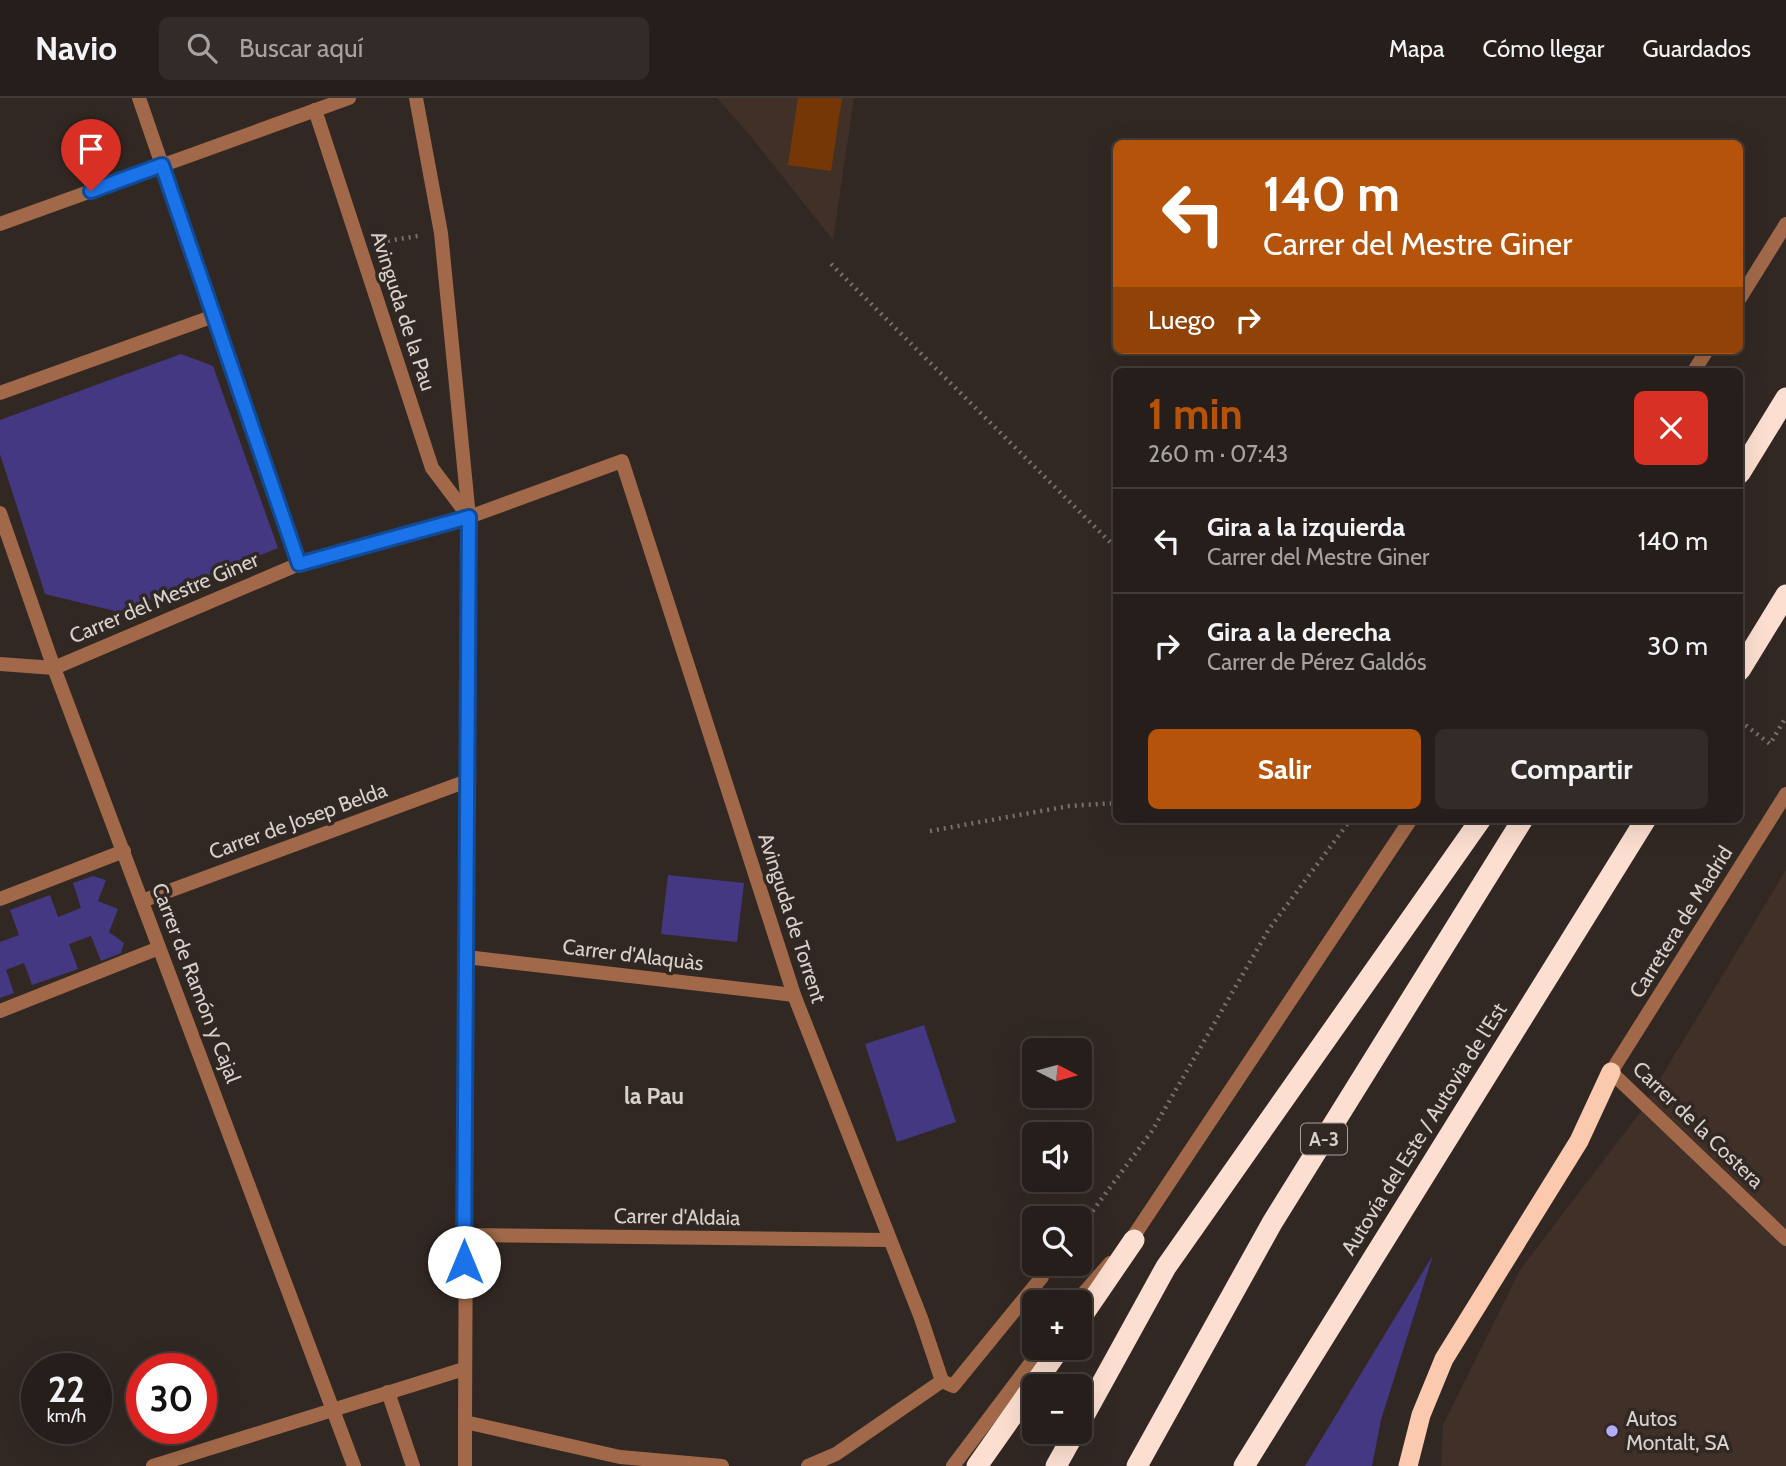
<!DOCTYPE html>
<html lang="es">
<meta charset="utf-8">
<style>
body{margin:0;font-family:Cabin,sans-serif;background:#322b27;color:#f1f3f6;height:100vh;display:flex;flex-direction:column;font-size:26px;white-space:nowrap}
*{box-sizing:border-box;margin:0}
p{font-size:23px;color:#a4a2a2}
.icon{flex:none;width:38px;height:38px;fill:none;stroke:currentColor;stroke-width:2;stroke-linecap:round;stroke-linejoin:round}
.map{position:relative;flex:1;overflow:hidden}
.drawer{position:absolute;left:1113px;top:270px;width:630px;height:455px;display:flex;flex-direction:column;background:#261e1a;border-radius:10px;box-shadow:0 7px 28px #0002,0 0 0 2px #423c39}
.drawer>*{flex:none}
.hud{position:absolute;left:1113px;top:42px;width:630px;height:214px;border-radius:10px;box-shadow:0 7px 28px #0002,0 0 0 2px #423c39;background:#b45309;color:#fff;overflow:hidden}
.needle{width:46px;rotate:96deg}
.tools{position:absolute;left:1022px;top:940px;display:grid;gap:14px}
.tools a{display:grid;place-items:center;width:70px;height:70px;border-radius:10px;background:#261e1a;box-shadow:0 7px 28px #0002,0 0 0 2px #423c39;font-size:35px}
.speed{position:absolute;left:21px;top:1255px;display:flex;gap:14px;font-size:35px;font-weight:700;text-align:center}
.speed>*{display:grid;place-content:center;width:91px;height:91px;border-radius:50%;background:#261e1a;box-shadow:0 7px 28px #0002,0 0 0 2px #423c39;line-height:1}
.speed small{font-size:18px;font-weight:400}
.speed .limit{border:10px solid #d22;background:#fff;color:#111}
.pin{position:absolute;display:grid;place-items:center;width:60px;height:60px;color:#fff;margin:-72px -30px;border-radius:50% 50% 50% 0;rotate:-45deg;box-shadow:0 0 7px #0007}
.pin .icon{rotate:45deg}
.me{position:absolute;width:77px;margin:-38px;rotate:0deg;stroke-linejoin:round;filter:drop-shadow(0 0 5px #0008)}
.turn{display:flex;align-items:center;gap:24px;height:147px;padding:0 35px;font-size:32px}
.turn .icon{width:91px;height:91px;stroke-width:2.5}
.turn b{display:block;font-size:49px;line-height:60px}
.then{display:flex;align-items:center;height:66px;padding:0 35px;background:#0003;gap:14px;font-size:26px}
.round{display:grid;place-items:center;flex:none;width:74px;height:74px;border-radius:10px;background:#322b27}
.headline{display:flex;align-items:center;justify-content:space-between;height:119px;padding:0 35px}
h1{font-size:42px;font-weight:800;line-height:52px;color:#b45309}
.button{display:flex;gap:14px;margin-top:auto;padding:14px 35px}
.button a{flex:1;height:80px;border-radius:10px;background:#b45309;color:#fff;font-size:28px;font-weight:800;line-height:80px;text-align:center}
.button a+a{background:#322b27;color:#f1f3f6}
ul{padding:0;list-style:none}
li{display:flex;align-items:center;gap:21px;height:105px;padding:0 35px;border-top:2px solid #423c39}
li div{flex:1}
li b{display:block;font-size:26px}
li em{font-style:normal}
header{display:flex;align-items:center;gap:42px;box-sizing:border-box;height:98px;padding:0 35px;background:#261e1a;border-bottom:2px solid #423c39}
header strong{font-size:33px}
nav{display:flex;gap:38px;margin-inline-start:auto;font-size:24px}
.search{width:490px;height:63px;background:#322b27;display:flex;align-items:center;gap:18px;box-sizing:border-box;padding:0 24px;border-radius:10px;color:#a4a2a2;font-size:26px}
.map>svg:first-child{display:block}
.built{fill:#403028}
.green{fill:#433881}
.building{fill:#753706}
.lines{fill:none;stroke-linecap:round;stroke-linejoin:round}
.path{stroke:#78706b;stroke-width:4.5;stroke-dasharray:2 5;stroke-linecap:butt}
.service{stroke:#a16949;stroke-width:14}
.pedestrian{stroke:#a16949;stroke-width:14}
.minor{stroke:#a16949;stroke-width:14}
.tertiary{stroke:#a16949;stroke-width:14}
.trunk{stroke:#fbcaae;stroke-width:19}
.motorway{stroke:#fcdfd0;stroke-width:21}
.route-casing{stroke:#114b97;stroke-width:18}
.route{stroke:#1a73e8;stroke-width:12}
.poi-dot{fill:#b2adf9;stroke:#322823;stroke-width:2.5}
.labels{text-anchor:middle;stroke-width:7;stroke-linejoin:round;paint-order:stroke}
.shield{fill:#322823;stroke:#a69e9a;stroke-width:2}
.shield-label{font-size:19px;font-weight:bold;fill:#d7d1cd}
.street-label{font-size:21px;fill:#d7d1cd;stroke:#322823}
.poi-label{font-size:21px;fill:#d7d1cd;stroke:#322823;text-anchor:start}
.neighbourhood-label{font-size:23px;font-weight:bold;fill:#d7d1cd;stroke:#322823}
</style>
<header>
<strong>Navio</strong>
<div class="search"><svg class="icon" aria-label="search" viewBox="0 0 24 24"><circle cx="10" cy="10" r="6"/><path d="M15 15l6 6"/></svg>Buscar aquí</div>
<nav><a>Mapa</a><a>Cómo llegar</a><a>Guardados</a></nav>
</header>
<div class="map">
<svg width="1786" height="1368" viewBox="0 0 1786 1368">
<rect width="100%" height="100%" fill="#322823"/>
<g class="built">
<polygon points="717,0 854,0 833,142 748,35"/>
<polygon points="1786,772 1786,1368 1441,1368 1443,1327 1520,1172 1639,1016"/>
</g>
<g class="green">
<polygon points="181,256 213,268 278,450 119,514 45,496 0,356 0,322"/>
<polygon points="668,777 744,785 737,844 661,836"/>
<polygon points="93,778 106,782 98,803 118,811 109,834 124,845 121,855 101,863 91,838 69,846 78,871 32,887 24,865 6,872 14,895 0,900 0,844 19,837 10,812 50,797 58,819 81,810 73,785"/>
<polygon points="924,927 956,1024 897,1044 865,946"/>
<polygon points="1433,1157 1381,1322 1372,1368 1305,1368"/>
</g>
<polygon class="building" points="798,0 842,0 831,73 788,67"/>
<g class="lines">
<g class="path">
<polyline points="381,144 418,138"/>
<polyline points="831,166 1116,450"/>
<polyline points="1740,623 1770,646 1786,619"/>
<polyline points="930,733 1069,708 1116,705"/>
<polyline points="1080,1130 1152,1033 1269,831 1351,721"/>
</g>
<g class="service">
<polyline points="942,1283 953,1288 1042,1179"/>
<polyline points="388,1294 413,1368"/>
<polyline points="465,1368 465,1324"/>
</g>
<g class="pedestrian">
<polyline points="315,12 432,370 469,419"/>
<polyline points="466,859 794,897"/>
</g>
<g class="minor">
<polyline points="139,0 299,466"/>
<polyline points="416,0 441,135 469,419 465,1324 620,1359 722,1368"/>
<polyline points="0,126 349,0"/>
<polyline points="0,295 214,218"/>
<polyline points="0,415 54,570 354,1368"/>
<polyline points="0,566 54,570 299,466 469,419 622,363 794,897 921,1220 942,1283 836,1356 808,1368"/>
<polyline points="0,801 124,753"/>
<polyline points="142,803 467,683"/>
<polyline points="0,913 159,850"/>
<polyline points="1611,974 1786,1141"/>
<polyline points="465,1137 888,1142"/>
<polyline points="153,1368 464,1271"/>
</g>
<g class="tertiary">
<polyline points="1740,200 1786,126"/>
<polyline points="1694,273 1707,252"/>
<polyline points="1611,974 1786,696"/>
<polyline points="1127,1148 1411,721"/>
<polyline points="1076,1204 1110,1165"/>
<polyline points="953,1368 1042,1250"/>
</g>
<polyline class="trunk" points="1408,1368 1421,1317 1444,1261 1579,1043 1611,974"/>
<g class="motorway">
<polyline points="1740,375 1786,300"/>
<polyline points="1740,572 1786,497"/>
<polyline points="1080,1221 1134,1142"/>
<polyline points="1080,1325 1166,1169 1481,721"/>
<polyline points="977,1368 1060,1250"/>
<polyline points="1056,1368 1075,1334"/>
<polyline points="1137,1368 1272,1125 1523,721"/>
<polyline points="1244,1368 1646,721"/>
</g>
</g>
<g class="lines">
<g class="route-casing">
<polyline id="route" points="91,93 162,67 299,466 469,419 464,1164"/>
</g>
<use href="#route" class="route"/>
</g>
<circle class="poi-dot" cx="1612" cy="1333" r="7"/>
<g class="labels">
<rect class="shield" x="1301" y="1025.5" width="46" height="31" rx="5"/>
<g class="shield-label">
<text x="1324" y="1048">A-3</text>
</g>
<g class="street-label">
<text transform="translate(403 213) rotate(72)" y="7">Avinguda de la Pau</text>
<text transform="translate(164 500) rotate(-23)" y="7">Carrer del Mestre Giner</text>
<text transform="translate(298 723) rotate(-20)" y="7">Carrer de Josep Belda</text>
<text transform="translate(792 820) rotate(72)" y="7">Avinguda de Torrent</text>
<text transform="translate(1681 824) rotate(-58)" y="7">Carretera de Madrid</text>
<text transform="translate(633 857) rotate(7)" y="7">Carrer d'Alaquàs</text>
<text transform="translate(196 885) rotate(69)" y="7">Carrer de Ramón y Cajal</text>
<text transform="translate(1698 1027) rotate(44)" y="7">Carrer de la Costera</text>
<text transform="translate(1424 1031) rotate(-58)" y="7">Autovía del Este / Autovia de l'Est</text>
<text transform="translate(677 1119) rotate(1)" y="7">Carrer d'Aldaia</text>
</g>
<g class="poi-label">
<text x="1626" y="1328">Autos<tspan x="1626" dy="24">Montalt, SA</tspan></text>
</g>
<g class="neighbourhood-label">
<text x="654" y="1006">la Pau</text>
</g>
</g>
</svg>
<div class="tools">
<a><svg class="needle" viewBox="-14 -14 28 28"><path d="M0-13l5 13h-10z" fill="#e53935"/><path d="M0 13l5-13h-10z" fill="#a4a2a2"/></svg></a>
<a><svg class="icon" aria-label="sound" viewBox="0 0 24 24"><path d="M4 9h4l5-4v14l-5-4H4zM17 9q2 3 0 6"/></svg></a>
<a><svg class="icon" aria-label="search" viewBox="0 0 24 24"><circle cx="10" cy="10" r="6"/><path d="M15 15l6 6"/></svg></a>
<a>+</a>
<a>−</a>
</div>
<div class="speed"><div>22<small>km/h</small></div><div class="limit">30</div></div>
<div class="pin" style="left:91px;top:93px;background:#d93025"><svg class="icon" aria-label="arrive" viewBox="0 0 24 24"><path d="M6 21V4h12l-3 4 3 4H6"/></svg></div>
<svg class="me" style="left:464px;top:1164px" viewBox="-20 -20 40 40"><circle r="19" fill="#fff"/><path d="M0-13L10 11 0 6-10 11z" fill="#1a73e8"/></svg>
<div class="hud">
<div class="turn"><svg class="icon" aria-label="left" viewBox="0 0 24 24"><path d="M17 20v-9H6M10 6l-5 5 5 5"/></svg><div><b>140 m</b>Carrer del Mestre Giner</div></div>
<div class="then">Luego<svg class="icon" aria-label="right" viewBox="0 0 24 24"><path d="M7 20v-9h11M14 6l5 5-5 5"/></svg></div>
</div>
<section class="drawer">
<div class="headline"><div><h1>1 min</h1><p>260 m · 07:43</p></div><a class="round" style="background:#d93025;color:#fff"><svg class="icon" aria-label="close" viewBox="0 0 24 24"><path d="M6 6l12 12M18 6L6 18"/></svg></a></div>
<ul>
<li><svg class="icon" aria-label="left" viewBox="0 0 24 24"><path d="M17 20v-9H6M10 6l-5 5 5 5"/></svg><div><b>Gira a la izquierda</b><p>Carrer del Mestre Giner</p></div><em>140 m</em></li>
<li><svg class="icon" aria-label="right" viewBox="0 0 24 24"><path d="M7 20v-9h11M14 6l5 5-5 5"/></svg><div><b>Gira a la derecha</b><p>Carrer de Pérez Galdós</p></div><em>30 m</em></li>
</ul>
<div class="button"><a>Salir</a><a>Compartir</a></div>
</section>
</div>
